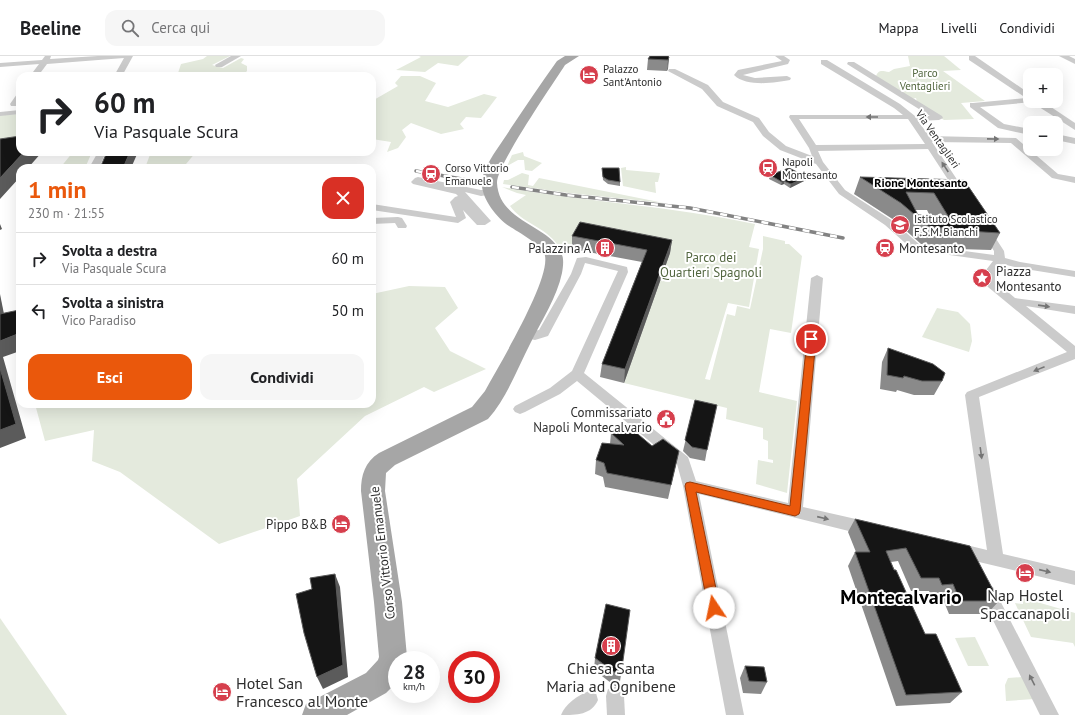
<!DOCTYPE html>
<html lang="it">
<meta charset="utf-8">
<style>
body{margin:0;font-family:"PT Sans",sans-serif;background:#f6f6f6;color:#202124;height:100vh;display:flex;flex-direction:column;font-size:15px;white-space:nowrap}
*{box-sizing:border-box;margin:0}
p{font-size:13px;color:#757577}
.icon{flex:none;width:22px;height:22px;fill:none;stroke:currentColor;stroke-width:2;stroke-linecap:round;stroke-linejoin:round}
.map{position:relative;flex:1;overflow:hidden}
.drawer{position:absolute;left:16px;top:108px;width:360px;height:244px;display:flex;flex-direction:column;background:#fff;border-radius:12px;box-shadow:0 4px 16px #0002}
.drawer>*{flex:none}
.top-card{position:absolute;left:16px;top:16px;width:360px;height:84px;border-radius:12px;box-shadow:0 4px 16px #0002;background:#fff;color:#202124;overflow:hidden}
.controls{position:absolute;left:1023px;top:12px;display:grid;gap:8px}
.controls a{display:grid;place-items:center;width:40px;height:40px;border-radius:8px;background:#fff;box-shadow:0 4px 16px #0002;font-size:20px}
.speed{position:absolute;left:388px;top:595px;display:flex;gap:8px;font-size:20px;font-weight:700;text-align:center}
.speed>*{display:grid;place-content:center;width:52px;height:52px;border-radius:50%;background:#fff;box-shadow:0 4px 16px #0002;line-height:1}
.speed small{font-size:10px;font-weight:400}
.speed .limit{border:6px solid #d22;background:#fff;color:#111}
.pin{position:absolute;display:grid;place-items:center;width:34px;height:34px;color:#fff;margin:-17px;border:2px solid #fff;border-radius:50%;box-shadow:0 1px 4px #0007}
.me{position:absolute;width:44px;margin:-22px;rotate:349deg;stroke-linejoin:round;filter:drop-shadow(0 0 3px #0008)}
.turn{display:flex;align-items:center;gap:14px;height:84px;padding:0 12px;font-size:18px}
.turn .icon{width:52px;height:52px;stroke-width:2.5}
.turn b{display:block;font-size:28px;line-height:34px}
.round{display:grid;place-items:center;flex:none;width:42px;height:42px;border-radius:12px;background:#f6f6f6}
.head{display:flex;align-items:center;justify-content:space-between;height:68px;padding:0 12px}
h1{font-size:24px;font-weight:800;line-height:30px;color:#ea580c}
.cta{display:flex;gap:8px;margin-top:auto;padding:8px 12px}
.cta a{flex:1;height:46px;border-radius:12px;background:#ea580c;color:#fff;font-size:16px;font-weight:800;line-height:46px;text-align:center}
.cta a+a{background:#f6f6f6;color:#202124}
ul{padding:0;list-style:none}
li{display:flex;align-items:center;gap:12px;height:52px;padding:0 12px;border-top:1px solid #e0e0e0}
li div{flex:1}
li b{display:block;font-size:15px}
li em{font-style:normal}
header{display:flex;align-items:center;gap:24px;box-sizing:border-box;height:56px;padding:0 20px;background:#fff;border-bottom:1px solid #e0e0e0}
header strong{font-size:19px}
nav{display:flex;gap:22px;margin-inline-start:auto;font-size:14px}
.search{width:280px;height:36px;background:#f6f6f6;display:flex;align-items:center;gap:10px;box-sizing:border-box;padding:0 14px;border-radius:12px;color:#757577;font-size:15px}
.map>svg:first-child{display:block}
.green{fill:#e4eadd}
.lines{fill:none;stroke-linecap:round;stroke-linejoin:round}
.street{fill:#cbcbcb;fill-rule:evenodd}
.primary{fill:#a6a6a6;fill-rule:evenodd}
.rail-casing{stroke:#838383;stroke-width:3.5}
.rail{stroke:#fff;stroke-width:2.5;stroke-dasharray:7;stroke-linecap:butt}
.wall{fill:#8a8a8a;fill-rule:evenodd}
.shaded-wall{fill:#5b5b5b}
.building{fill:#151515;stroke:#5b5b5b;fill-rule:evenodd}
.oneway{fill:#757575}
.route{fill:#ea580c;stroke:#983908}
.labels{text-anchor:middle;stroke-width:4;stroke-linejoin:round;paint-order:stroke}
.far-poi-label{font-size:11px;fill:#2e2e2e;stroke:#fff;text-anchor:start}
.far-park-label{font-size:11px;fill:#52663f;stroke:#fff}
.far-street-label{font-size:11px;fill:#2e2e2e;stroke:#fff}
.far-neighbourhood-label{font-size:12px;font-weight:bold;fill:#000;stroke:#fff}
.poi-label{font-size:13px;fill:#2e2e2e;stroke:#fff;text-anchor:end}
.park-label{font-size:13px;fill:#52663f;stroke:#fff}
.street-label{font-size:13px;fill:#2e2e2e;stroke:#fff}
.near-poi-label{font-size:16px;fill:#2e2e2e;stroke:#fff}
.near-district-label{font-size:20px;font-weight:bold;fill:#000;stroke:#fff}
</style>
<header>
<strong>Beeline</strong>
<div class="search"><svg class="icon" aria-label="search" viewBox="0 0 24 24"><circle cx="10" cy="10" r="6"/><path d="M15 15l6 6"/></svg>Cerca qui</div>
<nav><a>Mappa</a><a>Livelli</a><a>Condividi</a></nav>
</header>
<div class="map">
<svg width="1075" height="659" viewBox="0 0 1075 659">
<rect width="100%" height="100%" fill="#fff"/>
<g class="green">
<polygon points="207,0 230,0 212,9 223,12 241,2 244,3 241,7 247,10 247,15 242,20 177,20 181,8 203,3"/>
<polygon points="419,0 469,0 458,10 438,7 425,16 396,14 421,1"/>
<path d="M908 0H944L961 14 943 15 985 45 961 47 974 63 944 64 917 46 916 42 912 43 876 20C879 13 882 15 889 16L894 13 910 10Z"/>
<polygon points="401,20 420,20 436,27 425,45 448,51 484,38 497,41 481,62 466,61 460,68 464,73 441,78 411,67 402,74 406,81 398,92 387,96 391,86 372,83 372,45 398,30 395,27"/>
<polygon points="20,58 20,79 0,85 0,59"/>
<polygon points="73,96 92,96 85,112 60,112"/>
<polygon points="151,96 196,96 186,108 232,112 145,112"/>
<polygon points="523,96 524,100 542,107 532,115 525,114 524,104 518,104 507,110 512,99"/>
<polygon points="626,111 626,114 660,117 658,126 655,126 656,137 623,130 621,112"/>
<polygon points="522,117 529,119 528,129 533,130 539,122 664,147 569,137 503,128 504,124 508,124"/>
<path d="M502 131C586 146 671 150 755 168L749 191 759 193 749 251 728 247 705 323 710 324 727 258 735 260 737 250 750 253 763 193V180L785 185V188H789L802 200 791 277 770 273 759 336 797 345 787 437 756 428 758 404 773 407V404L768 403V385L763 383V372L726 363 727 352 624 327 670 196 557 188C545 171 522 167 510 150L526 139 517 137Z"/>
<polygon points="409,230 445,231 458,252 435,272 450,295 486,313 434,336 424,331 365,360 297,423 300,460 219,488 120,416 92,405 94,374 45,385 35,348 372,348 372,238"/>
<polygon points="937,252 958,256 970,268 972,285 969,296 922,281"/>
<polygon points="1023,542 1075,557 1075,591 1073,587 1031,581 1015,547 1023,548"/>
<polygon points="0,562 67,659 0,659"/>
<polygon points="975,581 989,610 968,610 955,582"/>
<polygon points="1023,621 1034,643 1006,645 1005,629 1008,622"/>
</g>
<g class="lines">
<g class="street">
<polygon points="45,0 51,0 50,3 98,0 133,0 122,20 114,20 124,2 47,8 38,20 30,20 39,8 0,11 0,7 42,4"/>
<polygon points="231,0 241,0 222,11 216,11 215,9"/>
<path d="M775 0H784L790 4 788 8 743 19 755 22 787 20 791 22 790 24C775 27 746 31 734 19L738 14 782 5Z"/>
<polygon points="969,0 975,0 1030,38 1030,45 1033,46 980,51 1004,68 1030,73 1030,79 998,72 970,51 970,47 973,47 1026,42 969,4"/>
<polygon points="1059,0 1069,0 1075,3 1075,8"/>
<path d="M821 4H827L900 48 915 60H930L847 8 848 6H854L942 60 943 62 939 64 918 65 929 80 1016 82 1058 118 1075 121V127L1052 122 1011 87 932 86 966 137 961 140 958 139 928 93 818 95 823 106 845 134 893 165 920 189 994 199V195L980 174 985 171 989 172 1004 195 1005 202 1020 206 1075 215V221L1019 212 1002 208 995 215V225L1015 242 1075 250V258L1026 250 1075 290V303L979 341 1003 498 1075 515V529L958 501 952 499 950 494 952 489 958 487 987 494 965 339 967 336 1067 296 988 231 984 225 983 218 993 205 913 194 885 169 839 138 816 108 780 94 763 80 753 66 717 50 702 33 668 15 669 13H675L708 29 723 46 759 62 769 76 786 90 812 100 809 92 789 61 790 59H903L894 52 821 8ZM799 63H908L925 88 816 89Z"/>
<polygon points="17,38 20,38 20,45 17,50 11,50 10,48"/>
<polygon points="1037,45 1042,45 1075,67 1075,74 1036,49 1035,47"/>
<polygon points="20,54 20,58 0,60 0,56"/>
<polygon points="1056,78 1075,82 1075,88 1056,84"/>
<polygon points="98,96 106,96 99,112 89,112"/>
<polygon points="418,121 481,134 494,134 496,136 494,138 481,140 465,136 491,165 485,169 477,169 463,154 466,162 458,167 372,154 372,148 456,161 450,146 455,141 458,140 456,138 413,128 411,126 415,122"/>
<polygon points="398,161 402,162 407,170 406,172 398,172 395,167 372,168 372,162"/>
<path d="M586 201 627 211 628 216 584 317 688 401 696 425 788 447 811 222 817 219 823 222 803 451 869 466 875 468 877 473 875 478 869 480 699 438 744 659H726L683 430 677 408 577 325 560 338 525 356 520 358 515 356 513 353 515 350 550 332 572 315 618 215 585 207 581 218 548 280 535 284 521 281 519 278 521 275C527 273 533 276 539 274L571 218 577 202Z"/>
<polygon points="987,528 993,531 1059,659 1040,659 979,536 981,531"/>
<polygon points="615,631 622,633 624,640 625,659 607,659 606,640 608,633"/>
<path d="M589 635 596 637 598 644C591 659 577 659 561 659 565 648 578 639 589 635Z"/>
</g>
<path class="primary" d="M565 0H579L565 9C553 28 496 110 497 127 499 167 552 169 562 199 564 203 563 212 562 217 557 241 542 264 531 286 518 311 507 342 488 363L395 409 386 417 385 435 402 546 407 601V604H397V626L386 637 347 659H302L306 648 366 617 378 604 379 601 374 546 361 435C361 419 365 406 379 397L472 351 485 335C499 309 550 225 545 200 544 190 518 176 509 170 497 162 480 141 482 125 484 108 502 87 511 72 526 50 541 27 557 5Z"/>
<g class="rail-casing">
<g id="rail">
<polyline points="416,115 473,125"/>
<polyline points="512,131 566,139 690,152 843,182"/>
</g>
</g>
<use href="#rail" class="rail"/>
</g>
<g class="wall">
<polygon points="669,1 667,15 647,14 648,3"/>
<polygon points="602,112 620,126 620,130 608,128 603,124"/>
<polygon points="770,119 807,121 806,124 790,132 784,128 781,129 769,123"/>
<path d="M860 121 964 124 1000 177 991 194 958 193 921 188 894 164 854 138ZM915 154H927L930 160 918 159Z"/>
<polygon points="572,180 672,184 670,197 624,327 600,321 602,308 642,206 572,193"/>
<polygon points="888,292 942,325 934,339 914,339 897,334 896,336 880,333 882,306"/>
<polygon points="695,344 707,394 705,405 690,402 683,395"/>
<polygon points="611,377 652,390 679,395 668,443 605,431 603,421 595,418 596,404 610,388"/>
<polygon points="855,463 999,545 987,558 949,558 942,541 932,542 929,535 911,535 898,505 891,506 925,578 962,636 950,647 896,650 848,510 855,496 856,496 848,476"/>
<polygon points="595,602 621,619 619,631 615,630 594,614"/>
<polygon points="745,610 767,626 761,638 743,637 740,622"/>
</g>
<g class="shaded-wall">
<polygon points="669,1 668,13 667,15 668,4"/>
<polygon points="24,96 42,96 28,112 20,112 20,121 0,143 0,122"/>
<polygon points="130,96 138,96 131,112 123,112"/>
<polygon points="807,121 806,124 790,132 791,128"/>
<polygon points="784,125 784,128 781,129 782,126"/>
<polygon points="0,168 2,173 0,174"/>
<polygon points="672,184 670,197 624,327 625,313"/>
<polygon points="0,238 7,273 0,262"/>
<polygon points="20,277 20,295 3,301 26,382 0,392 0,285"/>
<polygon points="335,518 340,531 348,621 323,633 317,621"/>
</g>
<g class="building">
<polygon points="650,0 668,0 669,1 668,4 648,3"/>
<polygon points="20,80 20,96 24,96 0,122 0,83"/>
<polygon points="107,96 130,96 123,112 100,112"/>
<polygon points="602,112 619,112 620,126 608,124 603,121"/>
<polygon points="789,112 807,121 791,128 784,125 782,126 770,119"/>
<path d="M860 121 964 124 1000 177 967 175 928 170 901 147ZM906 136 934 137 948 160 918 159Z"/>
<polygon points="580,166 672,184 625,313 602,308 647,194 572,180"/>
<polygon points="19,254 20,257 20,277 0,285 0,258"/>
<polygon points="888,292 933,308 945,317 942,325 922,325 904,320 903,322 887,319"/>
<polygon points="0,312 16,368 0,374"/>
<polygon points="695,344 717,349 707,394 692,391 685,384"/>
<polygon points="626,368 652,390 663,383 679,395 671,429 607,417 604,407 596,404 602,387 624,389 611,377"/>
<polygon points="855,463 970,490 999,545 960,545 953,528 942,529 939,522 921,522 906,492 886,495 894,514 896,514 925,578 936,578 962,636 906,639 855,496 870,496"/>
<polygon points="335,518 343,609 317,621 304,577 296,538 312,533 310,522"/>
<polygon points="606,548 630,554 621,619 617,618 595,602"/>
<polygon points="745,610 764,611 767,626 749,625"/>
</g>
<defs><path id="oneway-solid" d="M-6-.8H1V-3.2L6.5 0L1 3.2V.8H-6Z"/></defs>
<g class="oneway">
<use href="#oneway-solid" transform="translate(872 61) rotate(180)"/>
<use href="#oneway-solid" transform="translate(993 83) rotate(1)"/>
<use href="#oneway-solid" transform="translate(945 111) rotate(-123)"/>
<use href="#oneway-solid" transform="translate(1044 250) rotate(8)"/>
<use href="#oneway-solid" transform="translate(1039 313) rotate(158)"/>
<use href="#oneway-solid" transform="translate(981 397) rotate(82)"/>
<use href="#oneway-solid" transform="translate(823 462) rotate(13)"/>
<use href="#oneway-solid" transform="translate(1045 515) rotate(13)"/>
<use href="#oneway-solid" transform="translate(1032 624) rotate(-117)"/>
</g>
<polygon class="route" points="811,280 816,283 800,455 799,458 795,460 696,436 720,552 718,556 714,558 709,556 708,552 685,430 686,427 690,426 790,450 807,283"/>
<defs>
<g id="hotel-disc" transform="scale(1)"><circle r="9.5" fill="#d63f4d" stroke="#fff"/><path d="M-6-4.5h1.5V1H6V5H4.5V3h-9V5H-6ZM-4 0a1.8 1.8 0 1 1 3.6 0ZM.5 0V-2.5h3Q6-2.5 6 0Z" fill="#fff"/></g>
<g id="station-disc" transform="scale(1)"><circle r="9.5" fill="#d63f4d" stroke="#fff"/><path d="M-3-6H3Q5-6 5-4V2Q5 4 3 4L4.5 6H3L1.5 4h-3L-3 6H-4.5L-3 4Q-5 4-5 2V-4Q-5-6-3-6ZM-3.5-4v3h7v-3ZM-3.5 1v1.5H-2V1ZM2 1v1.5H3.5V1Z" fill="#fff"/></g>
<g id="school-disc" transform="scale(1)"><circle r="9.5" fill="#d63f4d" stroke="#fff"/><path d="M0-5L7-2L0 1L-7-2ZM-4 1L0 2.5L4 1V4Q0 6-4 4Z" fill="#fff"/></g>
<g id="building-disc" transform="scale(1)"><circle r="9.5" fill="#d63f4d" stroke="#fff"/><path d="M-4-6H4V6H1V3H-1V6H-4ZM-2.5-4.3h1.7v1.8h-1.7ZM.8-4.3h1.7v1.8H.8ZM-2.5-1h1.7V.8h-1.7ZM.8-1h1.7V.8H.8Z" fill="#fff"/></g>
<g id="sight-disc" transform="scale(1)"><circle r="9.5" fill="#d63f4d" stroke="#fff"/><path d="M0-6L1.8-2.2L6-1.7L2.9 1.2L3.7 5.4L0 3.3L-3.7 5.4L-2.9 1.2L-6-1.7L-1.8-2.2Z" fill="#fff"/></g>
<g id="civic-disc" transform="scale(1)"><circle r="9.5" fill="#d63f4d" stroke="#fff"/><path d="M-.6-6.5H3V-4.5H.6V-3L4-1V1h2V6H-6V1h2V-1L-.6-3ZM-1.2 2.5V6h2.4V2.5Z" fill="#fff"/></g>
</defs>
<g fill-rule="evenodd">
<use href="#hotel-disc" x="589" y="19"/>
<use href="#station-disc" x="768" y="112"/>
<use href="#station-disc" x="431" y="118"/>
<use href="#school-disc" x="900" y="169"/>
<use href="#building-disc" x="605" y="192"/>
<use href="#station-disc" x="885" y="192"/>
<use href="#sight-disc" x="982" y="222"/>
<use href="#civic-disc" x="666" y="363"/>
<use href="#hotel-disc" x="341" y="468"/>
<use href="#hotel-disc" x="1025" y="517"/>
<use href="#building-disc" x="611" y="590"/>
<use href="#hotel-disc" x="222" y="636"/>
</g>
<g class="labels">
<g class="far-poi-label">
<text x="603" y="17">Palazzo<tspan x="603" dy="13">Sant'Antonio</tspan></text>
<text x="782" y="110">Napoli<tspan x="782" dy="13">Montesanto</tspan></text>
<text x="445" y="116">Corso Vittorio<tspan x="445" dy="13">Emanuele</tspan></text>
<text x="914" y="167">Istituto Scolastico<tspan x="914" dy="13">F.S.M. Bianchi</tspan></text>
</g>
<g class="far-park-label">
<text x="925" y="21">Parco<tspan x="925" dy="13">Ventaglieri</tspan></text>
</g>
<g class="far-street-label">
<text transform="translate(938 83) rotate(55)" y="4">Via Ventaglieri</text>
</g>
<g class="far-neighbourhood-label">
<text x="921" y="131">Rione Montesanto</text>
</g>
<g class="poi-label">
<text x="591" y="197">Palazzina A</text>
<text x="899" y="197" text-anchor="start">Montesanto</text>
<text x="996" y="220" text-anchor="start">Piazza<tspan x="996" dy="15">Montesanto</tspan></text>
<text x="652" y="361">Commissariato<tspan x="652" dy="15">Napoli Montecalvario</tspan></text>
<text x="327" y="473">Pippo B&amp;B</text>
</g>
<g class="park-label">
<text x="711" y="206">Parco dei<tspan x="711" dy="15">Quartieri Spagnoli</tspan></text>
</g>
<g class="street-label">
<text transform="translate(382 497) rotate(-97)" y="5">Corso Vittorio Emanuele</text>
</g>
<g class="near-poi-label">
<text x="1025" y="545">Nap Hostel<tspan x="1025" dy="18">Spaccanapoli</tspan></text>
<text x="611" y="618">Chiesa Santa<tspan x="611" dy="18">Maria ad Ognibene</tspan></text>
<text x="236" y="633" text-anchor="start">Hotel San<tspan x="236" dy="18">Francesco al Monte</tspan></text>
</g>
<g class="near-district-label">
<text x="901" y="548">Montecalvario</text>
</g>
</g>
</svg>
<div class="controls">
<a>+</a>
<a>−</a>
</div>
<div class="speed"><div>28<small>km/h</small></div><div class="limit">30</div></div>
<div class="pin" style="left:811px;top:283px;background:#d93025"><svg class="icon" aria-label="arrive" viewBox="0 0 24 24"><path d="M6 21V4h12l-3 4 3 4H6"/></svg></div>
<svg class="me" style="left:714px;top:552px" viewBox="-20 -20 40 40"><circle r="19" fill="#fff"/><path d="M0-13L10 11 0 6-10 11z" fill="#ea580c"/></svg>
<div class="top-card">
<div class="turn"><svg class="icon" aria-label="right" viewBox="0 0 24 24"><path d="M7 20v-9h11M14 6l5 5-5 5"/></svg><div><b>60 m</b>Via Pasquale Scura</div></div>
</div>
<section class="drawer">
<div class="head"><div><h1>1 min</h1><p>230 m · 21:55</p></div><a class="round" style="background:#d93025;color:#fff"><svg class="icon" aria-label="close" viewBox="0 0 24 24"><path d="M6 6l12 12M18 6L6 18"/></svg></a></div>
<ul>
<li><svg class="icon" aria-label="right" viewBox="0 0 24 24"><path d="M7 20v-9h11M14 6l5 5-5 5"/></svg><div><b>Svolta a destra</b><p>Via Pasquale Scura</p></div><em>60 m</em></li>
<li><svg class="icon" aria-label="left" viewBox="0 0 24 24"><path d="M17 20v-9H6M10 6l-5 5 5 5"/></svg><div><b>Svolta a sinistra</b><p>Vico Paradiso</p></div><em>50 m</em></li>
</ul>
<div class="cta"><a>Esci</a><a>Condividi</a></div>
</section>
</div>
